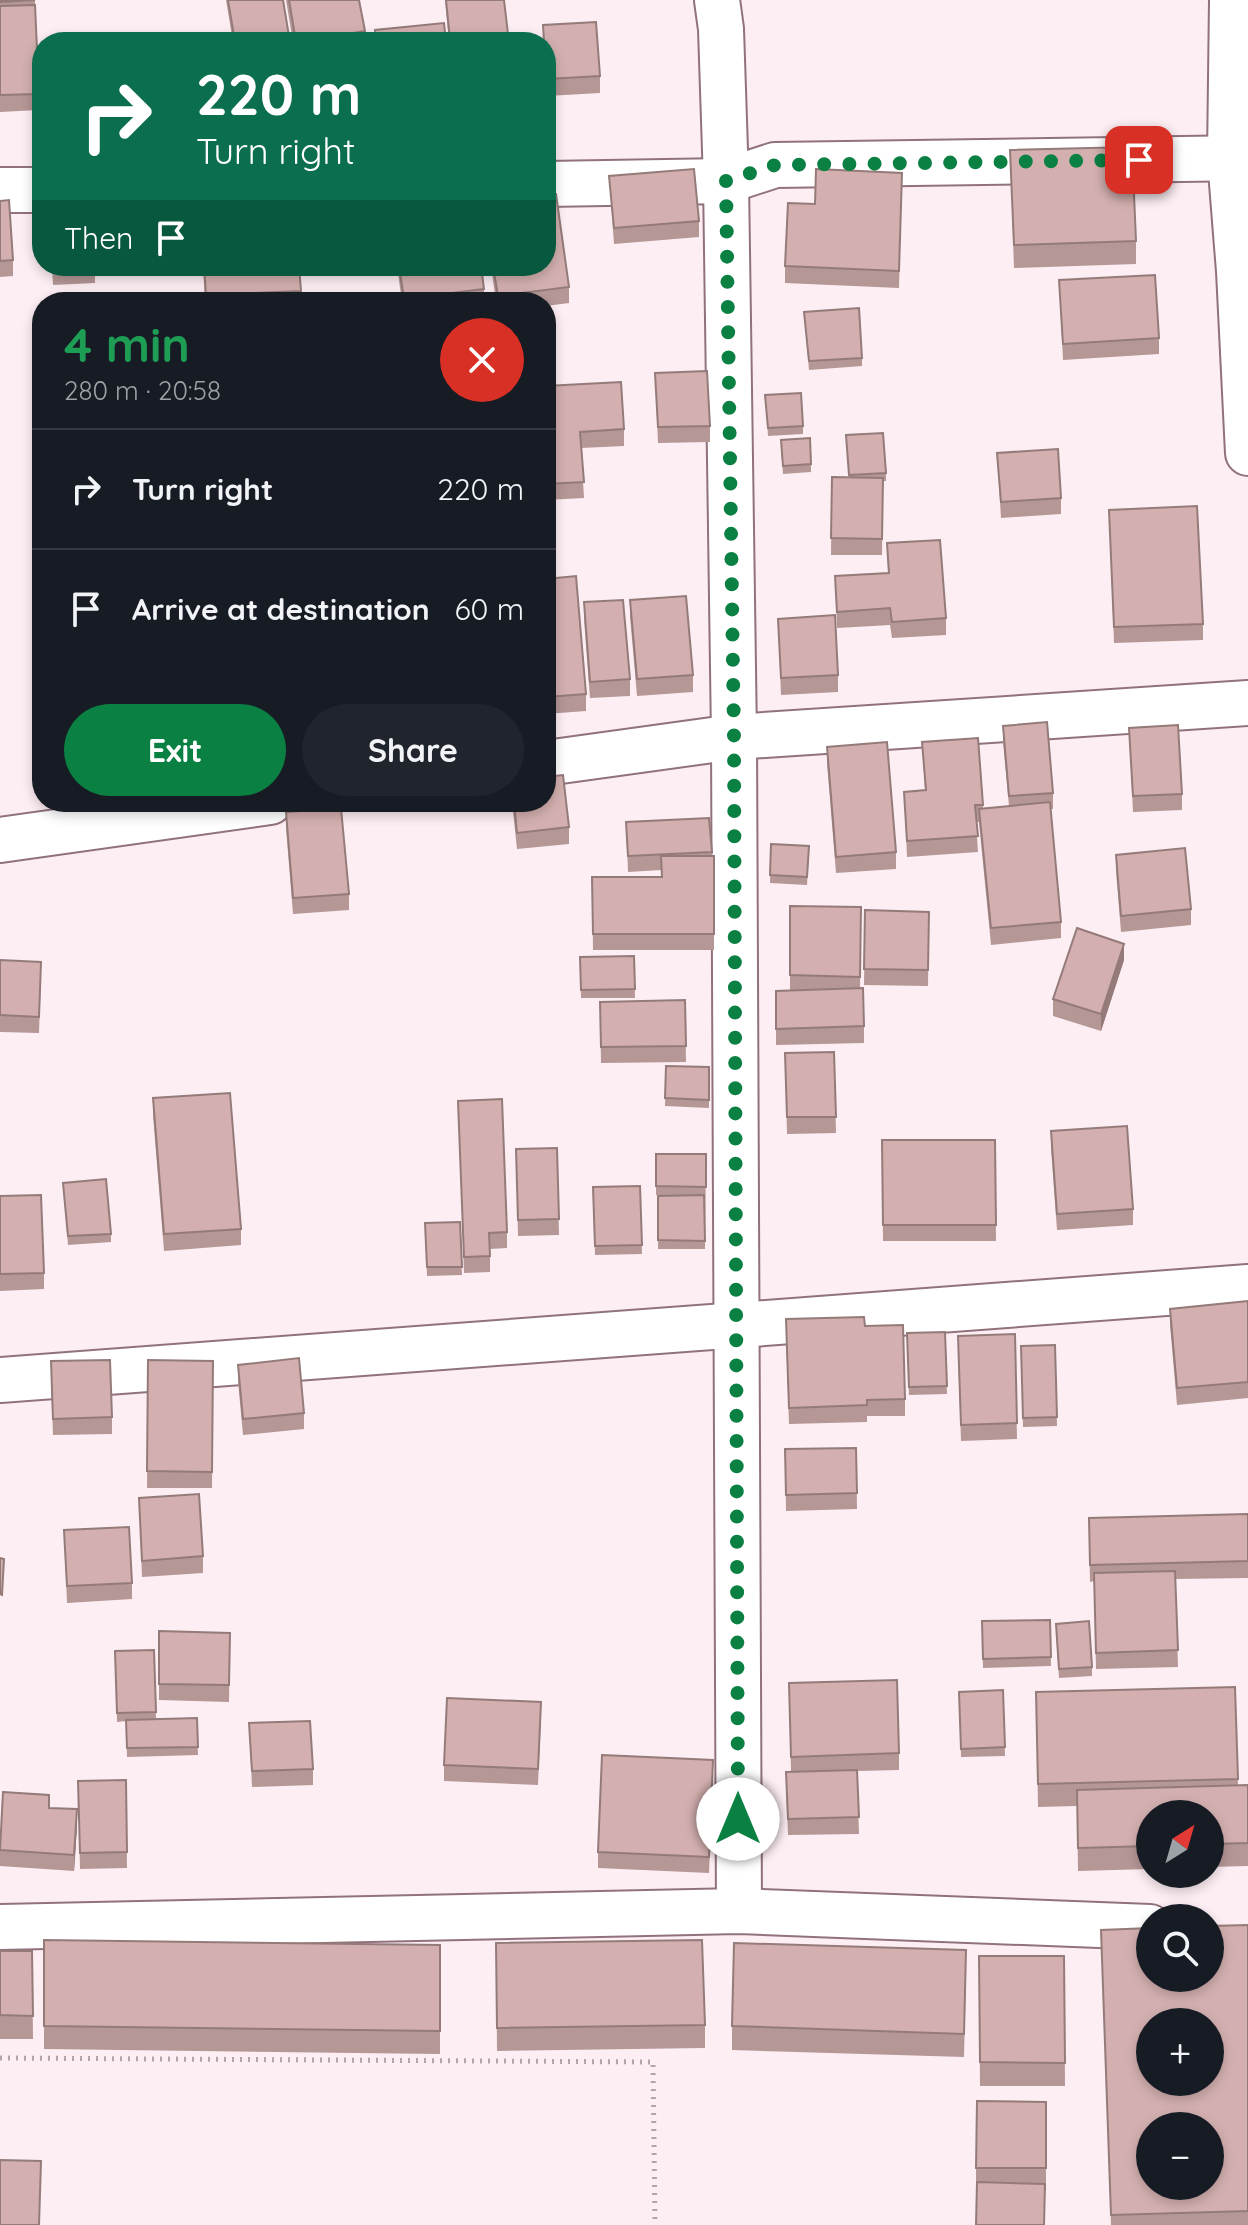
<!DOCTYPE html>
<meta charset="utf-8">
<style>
body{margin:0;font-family:Quicksand,sans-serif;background:#20242c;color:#f1f3f6;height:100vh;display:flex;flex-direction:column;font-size:30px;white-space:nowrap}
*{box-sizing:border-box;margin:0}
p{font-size:26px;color:#9ea1a6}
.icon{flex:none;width:44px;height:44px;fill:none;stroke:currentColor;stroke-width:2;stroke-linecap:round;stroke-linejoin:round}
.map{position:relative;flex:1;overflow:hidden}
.panel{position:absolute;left:32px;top:292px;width:524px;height:520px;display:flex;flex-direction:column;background:#171b24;border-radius:32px;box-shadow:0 4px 12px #0003}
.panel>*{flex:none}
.top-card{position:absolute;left:32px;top:32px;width:524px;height:244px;border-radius:32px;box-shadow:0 4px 12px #0003;background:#0b6e4f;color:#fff;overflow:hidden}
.needle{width:52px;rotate:37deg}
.controls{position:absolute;left:1136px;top:1800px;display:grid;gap:16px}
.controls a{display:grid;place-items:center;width:88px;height:88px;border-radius:50%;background:#171b24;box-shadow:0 4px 12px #0003;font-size:40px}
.pin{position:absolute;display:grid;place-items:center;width:68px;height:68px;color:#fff;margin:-34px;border-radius:16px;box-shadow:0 4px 12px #0006}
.me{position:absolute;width:88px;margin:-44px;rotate:0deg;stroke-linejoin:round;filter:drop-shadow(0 0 6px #0008)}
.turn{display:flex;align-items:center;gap:28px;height:168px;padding:0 32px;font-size:36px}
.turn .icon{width:104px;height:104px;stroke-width:2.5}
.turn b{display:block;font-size:56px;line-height:68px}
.then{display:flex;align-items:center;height:76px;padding:0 32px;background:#0003;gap:16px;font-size:30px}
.round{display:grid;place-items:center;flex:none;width:84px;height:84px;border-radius:42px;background:#20242c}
.head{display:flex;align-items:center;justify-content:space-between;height:136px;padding:0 32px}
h1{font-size:48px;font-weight:700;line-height:60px;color:#1e9e55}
.button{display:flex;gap:16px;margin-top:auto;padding:16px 32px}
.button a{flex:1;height:92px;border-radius:48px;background:#0b8043;color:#fff;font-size:32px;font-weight:700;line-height:92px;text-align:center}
.button a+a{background:#20242c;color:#f1f3f6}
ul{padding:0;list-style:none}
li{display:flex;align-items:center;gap:24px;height:120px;padding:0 32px;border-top:2px solid #363941}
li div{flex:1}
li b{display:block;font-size:30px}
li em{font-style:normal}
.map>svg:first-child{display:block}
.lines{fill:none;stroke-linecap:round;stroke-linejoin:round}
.minor-casing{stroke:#91727c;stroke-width:48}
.major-casing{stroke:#91727c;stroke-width:48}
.path{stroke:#b3a4a9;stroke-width:5;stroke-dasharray:2 6;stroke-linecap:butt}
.minor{stroke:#fff;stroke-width:44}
.major{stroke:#fff;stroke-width:44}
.wall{fill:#b59796}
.shaded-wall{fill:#947b7a}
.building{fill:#d3b0af;stroke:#947b7a;stroke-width:2;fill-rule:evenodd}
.route{stroke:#0b8043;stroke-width:14;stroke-dasharray:0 25.2}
</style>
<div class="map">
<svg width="1248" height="2225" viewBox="0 0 1248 2225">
<rect width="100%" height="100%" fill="#fdeef3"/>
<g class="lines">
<g class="minor-casing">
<g id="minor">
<polyline points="717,0 721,29 726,181 734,737 739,1911"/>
<polyline points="546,184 726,181 775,165 1248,158"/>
<polyline points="0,190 42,190"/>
<polyline points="546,763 734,737 1248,703"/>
<polyline points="0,840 270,802"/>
<polyline points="0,1380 1248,1287"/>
<polyline points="0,1927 739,1911 1150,1927"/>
</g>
</g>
<g class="major-casing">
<polyline id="major" points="1232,0 1230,158 1239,271 1248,453"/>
</g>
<polyline class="path" points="0,2058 653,2062 655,2225"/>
<use href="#minor" class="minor"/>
<use href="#major" class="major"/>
</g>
<g class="wall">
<polygon points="0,0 35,0 39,110 0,112"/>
<polygon points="226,0 283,0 290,42 233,42"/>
<polygon points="286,0 359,0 365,31 365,42 293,42"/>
<polygon points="445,0 504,0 508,42 449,42"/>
<polygon points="543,25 600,76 600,93 547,96 546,42 543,42"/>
<polygon points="1010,150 1136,241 1136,264 1014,268"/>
<polygon points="902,173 899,288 785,283 785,266 815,204"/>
<polygon points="609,176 699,221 699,237 614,244"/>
<polygon points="0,201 13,260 13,276 0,277"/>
<polygon points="52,266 95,266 95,283 53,285"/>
<polygon points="203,266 299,266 301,302 205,302"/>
<polygon points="397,266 481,266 484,289 484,302 402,302"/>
<polygon points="491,266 546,266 569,287 569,303 546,306 546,302 496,302"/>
<polygon points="1059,280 1159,338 1159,354 1063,360"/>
<polygon points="804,312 862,358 862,366 809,370"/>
<polygon points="655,373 710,426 710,442 658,443"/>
<polygon points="546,386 624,429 624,446 581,448 584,498 546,500"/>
<polygon points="765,395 803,426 803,434 768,436"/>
<polygon points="846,435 886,473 886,481 883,481 882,555 831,555 832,477 849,477"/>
<polygon points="781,448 811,464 811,472 783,474"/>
<polygon points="997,453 1061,498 1061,514 1001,518"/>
<polygon points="1109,510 1203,624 1203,640 1114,643"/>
<polygon points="887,543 946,618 946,635 892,638 890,625 837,628 835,576 888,573"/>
<polygon points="546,579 586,694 586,711 546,714"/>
<polygon points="630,600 693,675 693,692 637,696 630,616"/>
<polygon points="584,602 630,679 630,696 590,698 584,619"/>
<polygon points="778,619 838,675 838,692 781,695"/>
<polygon points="1003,726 1053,793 1053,809 1051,809 1061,922 1061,938 991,945 979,822 976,822 978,852 907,857 904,792 925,790 922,742 978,738 983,809 1009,806 1003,742"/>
<polygon points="1129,728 1182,794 1182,810 1133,812"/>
<polygon points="827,747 896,852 896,869 836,873 827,763"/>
<polygon points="512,802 546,802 569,827 569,844 517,849"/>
<polygon points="286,812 349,894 349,910 293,914 286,828"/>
<polygon points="709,818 712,856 714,856 714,950 593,950 592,877 661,877 661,870 628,872 626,822"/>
<polygon points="771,844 809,854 807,885 770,883"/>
<polygon points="1116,855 1191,909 1191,925 1121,932 1116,871"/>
<polygon points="790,906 861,907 860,989 864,1026 864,1043 776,1045 776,991 790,990"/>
<polygon points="865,910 929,912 928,986 864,985"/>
<polygon points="634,956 635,998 581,998 580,957"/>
<polygon points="0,960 41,978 39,1033 0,1032"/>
<polygon points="1124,960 1101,1031 1053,1016 1053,999"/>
<polygon points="685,1000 686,1062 601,1063 600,1002"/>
<polygon points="834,1052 836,1133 787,1134 785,1053"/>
<polygon points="666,1066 709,1067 709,1108 665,1106"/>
<polygon points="153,1098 241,1229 241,1245 164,1251 153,1115"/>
<polygon points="458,1101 507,1232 507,1248 490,1249 490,1272 464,1273"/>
<polygon points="1051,1131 1133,1209 1133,1225 1057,1230 1051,1148"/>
<polygon points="882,1140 995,1140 996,1241 883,1241"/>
<polygon points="557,1148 559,1235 518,1236 516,1149"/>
<polygon points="656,1154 706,1154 705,1249 658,1249 658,1196 700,1195 656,1195"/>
<polygon points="63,1183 111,1234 111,1242 68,1245"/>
<polygon points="640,1186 642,1254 595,1255 593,1187"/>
<polygon points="0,1196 44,1273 44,1289 0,1291"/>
<polygon points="460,1222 462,1275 427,1276 425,1223"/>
<polygon points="1248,1301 1248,1398 1177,1405 1170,1325 1170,1309"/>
<polygon points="865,1326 905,1399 905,1416 867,1416 867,1422 789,1424 786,1336"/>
<polygon points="945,1332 947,1394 909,1395 907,1333"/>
<polygon points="1015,1334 1017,1439 961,1441 958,1352"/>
<polygon points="1055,1345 1057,1426 1023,1427 1021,1346"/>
<polygon points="148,1360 213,1361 212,1488 147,1488"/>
<polygon points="238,1365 304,1413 304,1429 243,1435 238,1381"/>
<polygon points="51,1378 112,1417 112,1434 53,1435"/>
<polygon points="856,1448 857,1509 786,1511 785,1449"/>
<polygon points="139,1498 203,1556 203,1573 142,1577"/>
<polygon points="1248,1514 1248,1578 1175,1579 1178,1667 1096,1669 1094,1581 1090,1582 1089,1534"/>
<polygon points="64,1530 132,1583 132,1599 67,1603"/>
<polygon points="1050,1620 1051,1666 983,1668 982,1621"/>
<polygon points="159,1631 230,1633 229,1702 159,1700"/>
<polygon points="1056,1632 1092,1667 1092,1676 1059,1678"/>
<polygon points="154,1650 156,1719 197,1718 198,1755 127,1757 126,1721 117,1722 115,1651"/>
<polygon points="789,1683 899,1753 899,1770 857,1771 859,1834 788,1835 786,1788 791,1772"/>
<polygon points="1235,1687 1238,1785 1248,1785 1248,1866 1210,1867 1210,1814 1150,1814 1150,1869 1078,1871 1077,1806 1038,1807 1036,1692"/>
<polygon points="1003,1690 1005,1756 961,1757 959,1692"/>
<polygon points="541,1719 538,1785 444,1781 444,1765"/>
<polygon points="249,1723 313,1769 313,1785 252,1787"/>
<polygon points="713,1776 709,1873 598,1868 598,1852"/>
<polygon points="126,1780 127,1868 80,1869 78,1781"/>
<polygon points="49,1808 77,1826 74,1871 0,1866 0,1838"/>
<polygon points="1248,1925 1248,2225 1111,2225 1101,1930"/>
<polygon points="44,1940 440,1945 440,2054 44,2049"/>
<polygon points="496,1943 705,2025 705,2048 497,2051"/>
<polygon points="0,1951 32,1951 33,2039 0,2039"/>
<polygon points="979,1956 1064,1956 1065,2086 980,2086"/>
<polygon points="966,1973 964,2057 732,2050 732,2026"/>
<polygon points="1046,2102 1046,2191 976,2191 976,2168"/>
</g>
<g class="shaded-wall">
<polygon points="1124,944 1124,960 1101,1031 1101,1014"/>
<polygon points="77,1809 77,1826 74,1871 74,1855"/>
</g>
<g class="building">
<polygon points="0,0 35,0 0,2"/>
<polygon points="228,0 283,0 290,42 235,42"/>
<polygon points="289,0 359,0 365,31 303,42 296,42"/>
<polygon points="446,0 504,0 508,34 450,40"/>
<polygon points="35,5 39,94 0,95 0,6"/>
<polygon points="596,22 600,76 547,79 546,42 544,42 543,25"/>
<polygon points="444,23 446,42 376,42 375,30"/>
<polygon points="1132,147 1136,241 1014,245 1010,150"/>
<polygon points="694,169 699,221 614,228 609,176"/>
<polygon points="816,169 902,173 899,271 785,266 788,203 815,204"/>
<polygon points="556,194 569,287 498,296 493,266 546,266 546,195"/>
<polygon points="9,200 13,260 0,261 0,201"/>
<polygon points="52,266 95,266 95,267 53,269"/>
<polygon points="204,266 299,266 301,291 206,295"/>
<polygon points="399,266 481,266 484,289 404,299"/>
<polygon points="1155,275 1159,338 1063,344 1059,280"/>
<polygon points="859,308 862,358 809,361 804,312"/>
<polygon points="707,371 710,426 658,427 655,373"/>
<polygon points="621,382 624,429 580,432 584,482 546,484 546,386"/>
<polygon points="801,393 803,426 768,428 765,395"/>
<polygon points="883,433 886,473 849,475 846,435"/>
<polygon points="810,438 811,464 783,466 781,440"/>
<polygon points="1058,449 1061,498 1001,502 997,453"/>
<polygon points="832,477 883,478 882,539 831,538"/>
<polygon points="1197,506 1203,624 1114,627 1109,510"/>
<polygon points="940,540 946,618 892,622 890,608 837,612 835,576 889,573 887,543"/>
<polygon points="576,576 586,694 546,697 546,579"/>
<polygon points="686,596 693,675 637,679 630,600"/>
<polygon points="623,600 630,679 590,682 584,602"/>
<polygon points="835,615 838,675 781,678 778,619"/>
<polygon points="1047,722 1053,793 1009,796 1003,726"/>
<polygon points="1178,725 1182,794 1133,796 1129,728"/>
<polygon points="978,738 983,805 975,805 978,836 907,841 904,792 926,790 922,742"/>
<polygon points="887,742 896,852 836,857 827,747"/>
<polygon points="563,775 569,827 517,833 514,802 546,802 546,777"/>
<polygon points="1050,802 1061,922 991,928 979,809"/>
<polygon points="341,808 349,894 293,898 286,812"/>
<polygon points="709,818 712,852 628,856 626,822"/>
<polygon points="771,844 809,846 807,877 770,875"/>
<polygon points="1185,848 1191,909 1121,916 1116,855"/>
<polygon points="661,856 714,856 714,934 593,934 592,877 662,877"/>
<polygon points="790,906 861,907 860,977 790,975"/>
<polygon points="865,910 929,912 928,970 864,969"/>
<polygon points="1077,928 1124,944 1101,1014 1053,999"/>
<polygon points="634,956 635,989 581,990 580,957"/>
<polygon points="0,960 41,962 39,1017 0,1015"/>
<polygon points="863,988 864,1026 776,1029 776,991"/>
<polygon points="685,1000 686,1046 601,1047 600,1002"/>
<polygon points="834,1052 836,1117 787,1117 785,1053"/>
<polygon points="666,1066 709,1067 709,1100 665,1098"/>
<polygon points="230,1093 241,1229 164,1234 153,1098"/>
<polygon points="502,1099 507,1232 489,1233 490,1256 464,1257 458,1101"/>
<polygon points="1127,1126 1133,1209 1057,1214 1051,1131"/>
<polygon points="882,1140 995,1140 996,1225 883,1225"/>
<polygon points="557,1148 559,1219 518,1220 516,1149"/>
<polygon points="656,1154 706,1154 706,1187 656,1186"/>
<polygon points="106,1179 111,1234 68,1236 63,1183"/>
<polygon points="640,1186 642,1245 595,1246 593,1187"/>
<polygon points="41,1195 44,1273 0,1274 0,1196"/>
<polygon points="704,1195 705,1241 658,1240 658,1196"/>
<polygon points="460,1222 462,1267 427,1267 425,1223"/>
<polygon points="1248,1301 1248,1382 1177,1388 1170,1309"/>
<polygon points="864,1317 865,1326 903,1325 905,1399 867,1400 867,1405 789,1408 786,1319"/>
<polygon points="945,1332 947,1386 909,1387 907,1333"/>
<polygon points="1015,1334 1017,1423 961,1425 958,1336"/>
<polygon points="1055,1345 1057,1417 1023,1418 1021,1346"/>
<polygon points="299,1358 304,1413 243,1419 238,1365"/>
<polygon points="110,1360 112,1417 53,1419 51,1361"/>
<polygon points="148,1360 213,1361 212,1472 147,1471"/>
<polygon points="856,1448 857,1493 786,1495 785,1449"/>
<polygon points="199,1494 203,1556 142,1561 139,1498"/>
<polygon points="1248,1514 1248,1561 1090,1565 1089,1518"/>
<polygon points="129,1527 132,1583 67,1586 64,1530"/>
<polygon points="0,1558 4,1559 2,1595 0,1594"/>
<polygon points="1175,1571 1178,1650 1096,1653 1094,1573"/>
<polygon points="1050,1620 1051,1657 983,1659 982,1621"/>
<polygon points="1089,1621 1092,1667 1059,1669 1056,1624"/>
<polygon points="159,1631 230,1633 229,1685 159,1684"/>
<polygon points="154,1650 156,1712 117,1713 115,1651"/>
<polygon points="897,1680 899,1753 791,1757 789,1683"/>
<polygon points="1235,1687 1238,1779 1038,1784 1036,1692"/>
<polygon points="1003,1690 1005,1747 961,1749 959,1692"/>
<polygon points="447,1698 541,1702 538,1769 444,1765"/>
<polygon points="197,1718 198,1747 127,1748 126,1720"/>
<polygon points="310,1721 313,1769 252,1771 249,1723"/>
<polygon points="602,1755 713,1760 709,1857 598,1852"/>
<polygon points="857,1770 859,1817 788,1819 786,1772"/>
<polygon points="126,1780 127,1852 80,1853 78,1781"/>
<polygon points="1248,1785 1248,1843 1210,1844 1210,1814 1150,1814 1150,1846 1078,1848 1077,1790"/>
<polygon points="3,1792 49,1795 49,1808 77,1809 74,1855 0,1850"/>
<path d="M1248 1925V2211L1111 2215 1101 1930 1150 1928V1978H1210V1926ZM1150 2022H1210V2082H1150ZM1150 2126H1210V2186H1150Z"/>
<polygon points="44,1940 440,1945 440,2031 44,2026"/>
<polygon points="702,1940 705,2025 497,2028 496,1943"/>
<polygon points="734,1943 966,1950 964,2034 732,2026"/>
<polygon points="0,1951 32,1951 33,2016 0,2015"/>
<polygon points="979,1956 1064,1956 1065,2063 980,2062"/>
<polygon points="977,2101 1046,2102 1046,2168 976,2168"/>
<polygon points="0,2160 41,2161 39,2225 0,2225"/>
<polygon points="977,2182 1045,2184 1044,2225 976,2225"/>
</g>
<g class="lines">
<polyline class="route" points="738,1819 734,737 726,181 775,165 1139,160"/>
</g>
</svg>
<div class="controls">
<a><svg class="needle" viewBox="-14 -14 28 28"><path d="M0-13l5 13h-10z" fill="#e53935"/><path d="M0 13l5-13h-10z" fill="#9ea1a6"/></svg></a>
<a><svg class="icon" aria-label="search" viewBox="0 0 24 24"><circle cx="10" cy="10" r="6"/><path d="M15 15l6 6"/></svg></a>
<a>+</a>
<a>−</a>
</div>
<div class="pin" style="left:1139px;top:160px;background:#d93025"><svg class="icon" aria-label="arrive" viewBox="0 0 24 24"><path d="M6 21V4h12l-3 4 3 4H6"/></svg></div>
<svg class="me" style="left:738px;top:1819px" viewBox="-20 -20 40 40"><circle r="19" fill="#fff"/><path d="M0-13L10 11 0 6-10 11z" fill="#0b8043"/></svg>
<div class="top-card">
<div class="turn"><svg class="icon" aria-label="right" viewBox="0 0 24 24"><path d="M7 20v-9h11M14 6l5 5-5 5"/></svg><div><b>220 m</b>Turn right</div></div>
<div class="then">Then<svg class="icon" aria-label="arrive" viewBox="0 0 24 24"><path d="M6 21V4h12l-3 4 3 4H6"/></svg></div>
</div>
<section class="panel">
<div class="head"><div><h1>4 min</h1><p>280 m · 20:58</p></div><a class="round" style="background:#d93025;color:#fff"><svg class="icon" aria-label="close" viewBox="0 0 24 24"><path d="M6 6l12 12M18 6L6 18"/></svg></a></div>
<ul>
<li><svg class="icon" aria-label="right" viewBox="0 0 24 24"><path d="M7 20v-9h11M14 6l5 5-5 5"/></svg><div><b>Turn right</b></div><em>220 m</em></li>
<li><svg class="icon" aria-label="arrive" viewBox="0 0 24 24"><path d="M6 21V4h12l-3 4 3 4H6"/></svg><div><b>Arrive at destination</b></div><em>60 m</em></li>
</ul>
<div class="button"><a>Exit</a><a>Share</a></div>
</section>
</div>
